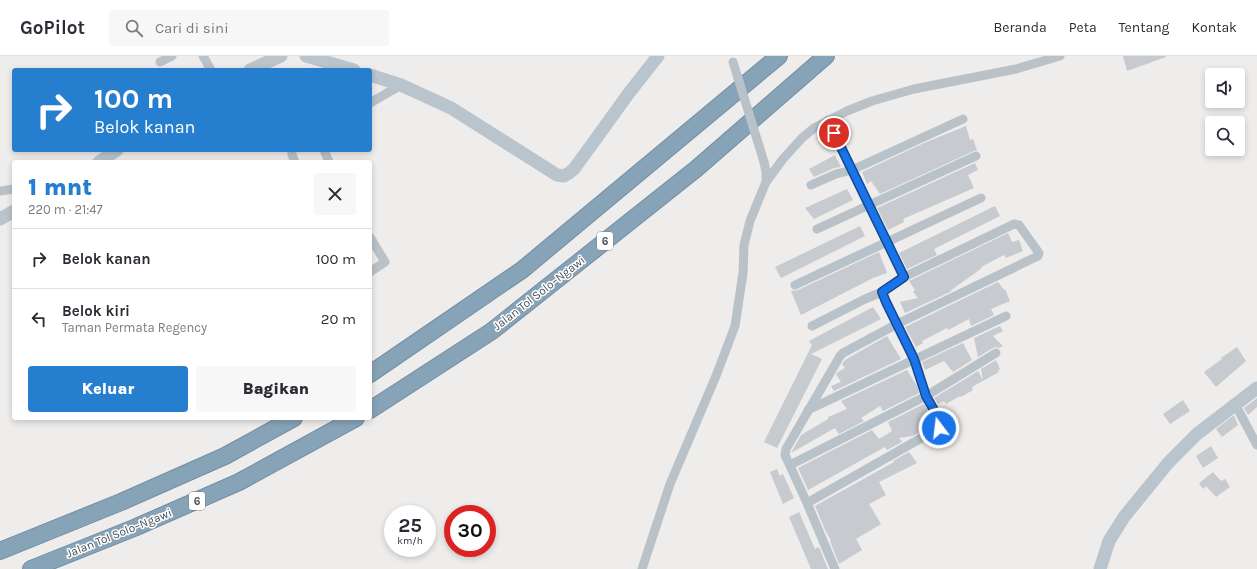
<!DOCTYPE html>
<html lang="id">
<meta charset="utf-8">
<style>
body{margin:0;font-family:Karla,sans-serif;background:#f7f7f7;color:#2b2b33;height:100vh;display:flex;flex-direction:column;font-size:15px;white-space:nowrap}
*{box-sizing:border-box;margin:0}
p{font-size:13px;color:#7c7c81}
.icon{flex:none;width:22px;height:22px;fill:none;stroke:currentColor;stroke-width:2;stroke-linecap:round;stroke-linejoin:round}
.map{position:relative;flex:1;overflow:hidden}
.drawer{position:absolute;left:12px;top:104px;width:360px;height:260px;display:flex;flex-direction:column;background:#fff;border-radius:4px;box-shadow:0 2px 6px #0003}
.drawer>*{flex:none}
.hud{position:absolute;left:12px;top:12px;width:360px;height:84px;border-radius:4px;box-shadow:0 2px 6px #0003;background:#267ecf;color:#fff;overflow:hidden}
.controls{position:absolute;left:1205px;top:12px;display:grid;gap:8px}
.controls a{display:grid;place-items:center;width:40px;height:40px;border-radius:4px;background:#fff;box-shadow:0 2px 6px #0003;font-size:20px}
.speed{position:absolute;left:384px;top:449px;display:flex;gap:8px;font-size:20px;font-weight:700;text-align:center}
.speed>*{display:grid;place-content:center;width:52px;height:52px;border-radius:50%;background:#fff;box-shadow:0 2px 6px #0003;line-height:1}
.speed small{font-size:10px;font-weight:400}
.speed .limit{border:6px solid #d22;background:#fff;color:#111}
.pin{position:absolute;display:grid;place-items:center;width:34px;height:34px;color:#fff;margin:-17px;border:2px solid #fff;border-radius:50%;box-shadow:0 1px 4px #0007}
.me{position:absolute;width:44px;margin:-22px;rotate:345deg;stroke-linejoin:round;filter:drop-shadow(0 0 3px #0008)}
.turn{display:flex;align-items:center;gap:14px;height:84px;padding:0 16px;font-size:18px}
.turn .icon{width:52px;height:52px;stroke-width:2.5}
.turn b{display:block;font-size:28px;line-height:34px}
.round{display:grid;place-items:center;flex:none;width:42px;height:42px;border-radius:4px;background:#f7f7f7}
.summary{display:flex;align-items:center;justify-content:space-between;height:68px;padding:0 16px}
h1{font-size:24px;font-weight:800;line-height:30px;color:#267ecf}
.action{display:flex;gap:8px;margin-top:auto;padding:8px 16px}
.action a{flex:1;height:46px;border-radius:4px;background:#267ecf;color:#fff;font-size:16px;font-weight:800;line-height:46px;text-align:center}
.action a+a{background:#f7f7f7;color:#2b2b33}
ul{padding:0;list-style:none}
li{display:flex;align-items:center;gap:12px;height:60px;padding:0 16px;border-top:1px solid #e1e1e2}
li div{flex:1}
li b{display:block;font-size:15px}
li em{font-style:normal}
header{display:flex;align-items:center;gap:24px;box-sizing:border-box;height:56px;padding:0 20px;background:#fff;border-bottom:1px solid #e1e1e2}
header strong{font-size:19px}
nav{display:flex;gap:22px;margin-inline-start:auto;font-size:14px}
.search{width:280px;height:36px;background:#f7f7f7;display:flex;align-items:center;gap:10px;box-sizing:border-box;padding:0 14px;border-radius:4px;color:#7c7c81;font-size:15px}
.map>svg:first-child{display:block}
.building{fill:#c7cacf}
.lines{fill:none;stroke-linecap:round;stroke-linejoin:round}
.highway-casing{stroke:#728ea4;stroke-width:18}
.street{stroke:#b8c2c8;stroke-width:9}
.secondary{stroke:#b9c4cd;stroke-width:13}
.highway{stroke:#87a3b8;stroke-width:16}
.street-bridge{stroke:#b8c2c8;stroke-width:9}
.route-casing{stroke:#114b97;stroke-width:10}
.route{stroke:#1a73e8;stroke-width:7}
.labels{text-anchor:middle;stroke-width:3;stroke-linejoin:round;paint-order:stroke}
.shield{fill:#fff;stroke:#7e858a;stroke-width:1}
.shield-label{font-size:11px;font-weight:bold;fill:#465158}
.street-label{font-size:12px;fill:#465158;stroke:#fff}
</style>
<header>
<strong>GoPilot</strong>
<div class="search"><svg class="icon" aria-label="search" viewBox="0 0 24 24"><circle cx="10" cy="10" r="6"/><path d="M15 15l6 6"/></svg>Cari di sini</div>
<nav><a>Beranda</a><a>Peta</a><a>Tentang</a><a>Kontak</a></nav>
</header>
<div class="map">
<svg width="1257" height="513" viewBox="0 0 1257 513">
<rect width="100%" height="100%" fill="#efecec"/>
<g class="building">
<polygon points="1123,0 1166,0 1166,1 1127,15"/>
<polygon points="966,70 970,84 973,83 977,94 974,95 880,138 871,125 867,128 862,116 924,87"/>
<polygon points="835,99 841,111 834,112 814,121 809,113"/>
<polygon points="975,107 978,114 968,119 974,132 903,163 904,166 888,174 877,152"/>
<polygon points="847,133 853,144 814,163 805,152"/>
<polygon points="995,150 1000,160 934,193 937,199 907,213 899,197"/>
<polygon points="860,170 865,180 781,222 775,211"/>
<polygon points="1008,177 1012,186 1019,184 1023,195 1006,202 1004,199 981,211 982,212 950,235 952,235 905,257 900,246 918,242 913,236 915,234 909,225"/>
<polygon points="879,196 887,217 873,222 801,259 791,235 798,234"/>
<polygon points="998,226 1004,234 1005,233 1010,245 991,253 994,259 971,270 969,263 948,274 947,272 922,285 923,287 916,291 905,271"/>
<polygon points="873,251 881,263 811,298 822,303 777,392 764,386 812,289 809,285"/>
<polygon points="1000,270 1003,275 993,280 1003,290 999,292 996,291 993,292 978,301 974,282"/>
<polygon points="887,280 901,303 834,335 831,330 841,326 836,318 838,316 845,312 842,308 845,304"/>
<polygon points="963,287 972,304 953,316 944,305 925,314 922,306"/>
<polygon points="1237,291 1246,305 1216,331 1204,316 1222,303 1221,302"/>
<polygon points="996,304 1000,313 998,314 999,316 972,331 973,334 961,341 960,340 946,348 944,345 938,348 934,342 978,315 983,324 981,313"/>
<polygon points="907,314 917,330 919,337 883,355 880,350 861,362 864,365 839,378 835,372 791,397 801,379 828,363 828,361 847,353 841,345"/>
<polygon points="1257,342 1257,351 1248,359 1244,352"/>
<polygon points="1183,344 1190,355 1170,368 1163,358"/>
<polygon points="924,348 931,361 933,369 913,380 899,382 902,386 887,394 885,391 808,434 798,412 872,374 879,383 892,375 888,366"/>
<polygon points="1234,359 1238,369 1222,381 1216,373"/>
<polygon points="1211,390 1218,402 1203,412 1196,400"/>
<polygon points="909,396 917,407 879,426 886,439 869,448 881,468 856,483 862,494 839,508 830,485 831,484 826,476 815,450 894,406 893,405"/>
<polygon points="777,413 780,420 783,418 794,442 783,448 770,416"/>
<polygon points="1213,416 1221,425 1225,423 1230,431 1216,441 1206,430 1203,433 1199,427"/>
<polygon points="799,456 815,493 819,491 828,513 811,513 789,461"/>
</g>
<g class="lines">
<g class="highway-casing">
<g id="highway">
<polyline points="370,318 522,214 779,0"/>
<polyline points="370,354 492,275 696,113 826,0"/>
<polyline points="0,495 121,446 225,400 294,362"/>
<polyline points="31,513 134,472 239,426 356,362"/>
</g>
</g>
<g class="street">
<polyline points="203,0 211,14"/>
<polyline points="160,6 172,0"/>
<polyline points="370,47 401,29"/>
<polyline points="828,64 904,221"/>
<polyline points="292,94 292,99 295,106"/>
<polyline points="324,94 329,106"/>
<polyline points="764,106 766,116 766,126 783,103 802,82 814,72 847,55 872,45 914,33 1016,13 1060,0"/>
<polyline points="811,129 836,118 852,114 963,63"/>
<polyline points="0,135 14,133"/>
<polyline points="817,173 976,100"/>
<polyline points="370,181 385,206 370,216"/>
<polyline points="795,229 981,142"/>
<polyline points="812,270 865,243 882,236"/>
<polyline points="1235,348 1257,389"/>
<polyline points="808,354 1006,260"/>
<polyline points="790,409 926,340 996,297"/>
<path d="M807 447 939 372C940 359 930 350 926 338 921 327 919 314 915 303 905 280 890 259 882 236L904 221 1014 168 1019 169 1039 197 1038 200 897 268 843 297 840 300 786 393 785 399 807 447 835 513"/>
<polyline points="642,513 670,428 716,320 735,270 743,217 744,189 750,165 766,126"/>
</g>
<g class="secondary">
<polyline points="306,0 354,14"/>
<polyline points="250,14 281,0"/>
<polyline points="370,19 401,29 451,52 557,119 564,120 569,117 574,113 629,37 658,0"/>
<polyline points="99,106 117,94"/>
<polyline points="0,163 14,155"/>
<polyline points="1100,513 1109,485 1124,461 1168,407 1197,378 1257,332"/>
</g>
<use href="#highway" class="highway"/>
<polyline class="street-bridge" points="733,6 764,106"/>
</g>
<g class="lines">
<g class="route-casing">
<polyline id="route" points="834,77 904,221 882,236 886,246 914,303 926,340 939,363 939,372"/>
</g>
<use href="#route" class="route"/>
</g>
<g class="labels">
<g class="shield">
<rect x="597" y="176" width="16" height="18" rx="3"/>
<rect x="189" y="436" width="16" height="18" rx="3"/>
</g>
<g class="shield-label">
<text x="605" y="189">6</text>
<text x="197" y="449">6</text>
</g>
<g class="street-label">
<text transform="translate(539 237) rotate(-38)" y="4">Jalan Tol Solo–Ngawi</text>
<text transform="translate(119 477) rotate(-22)" y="4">Jalan Tol Solo–Ngawi</text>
</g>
</g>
</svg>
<div class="controls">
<a><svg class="icon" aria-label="sound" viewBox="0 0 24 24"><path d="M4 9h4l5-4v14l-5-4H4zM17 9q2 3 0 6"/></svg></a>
<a><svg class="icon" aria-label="search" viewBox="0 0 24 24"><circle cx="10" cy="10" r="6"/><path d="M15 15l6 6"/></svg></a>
</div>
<div class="speed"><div>25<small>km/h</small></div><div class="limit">30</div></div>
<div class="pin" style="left:834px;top:77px;background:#d93025"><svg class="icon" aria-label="arrive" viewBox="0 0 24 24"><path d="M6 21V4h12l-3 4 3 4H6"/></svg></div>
<svg class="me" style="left:939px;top:372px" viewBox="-20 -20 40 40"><circle r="17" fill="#1a73e8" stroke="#fff" stroke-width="3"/><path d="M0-11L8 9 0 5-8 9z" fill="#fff"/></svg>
<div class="hud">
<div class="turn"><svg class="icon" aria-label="right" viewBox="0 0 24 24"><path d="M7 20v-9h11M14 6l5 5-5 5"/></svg><div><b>100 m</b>Belok kanan</div></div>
</div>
<section class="drawer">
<div class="summary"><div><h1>1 mnt</h1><p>220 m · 21:47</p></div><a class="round"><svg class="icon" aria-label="close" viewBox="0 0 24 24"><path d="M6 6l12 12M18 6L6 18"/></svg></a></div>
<ul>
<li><svg class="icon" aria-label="right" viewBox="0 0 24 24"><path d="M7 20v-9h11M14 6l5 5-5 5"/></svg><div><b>Belok kanan</b></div><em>100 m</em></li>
<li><svg class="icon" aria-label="left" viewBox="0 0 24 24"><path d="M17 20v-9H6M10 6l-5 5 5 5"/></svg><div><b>Belok kiri</b><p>Taman Permata Regency</p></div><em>20 m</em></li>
</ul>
<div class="action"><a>Keluar</a><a>Bagikan</a></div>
</section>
</div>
